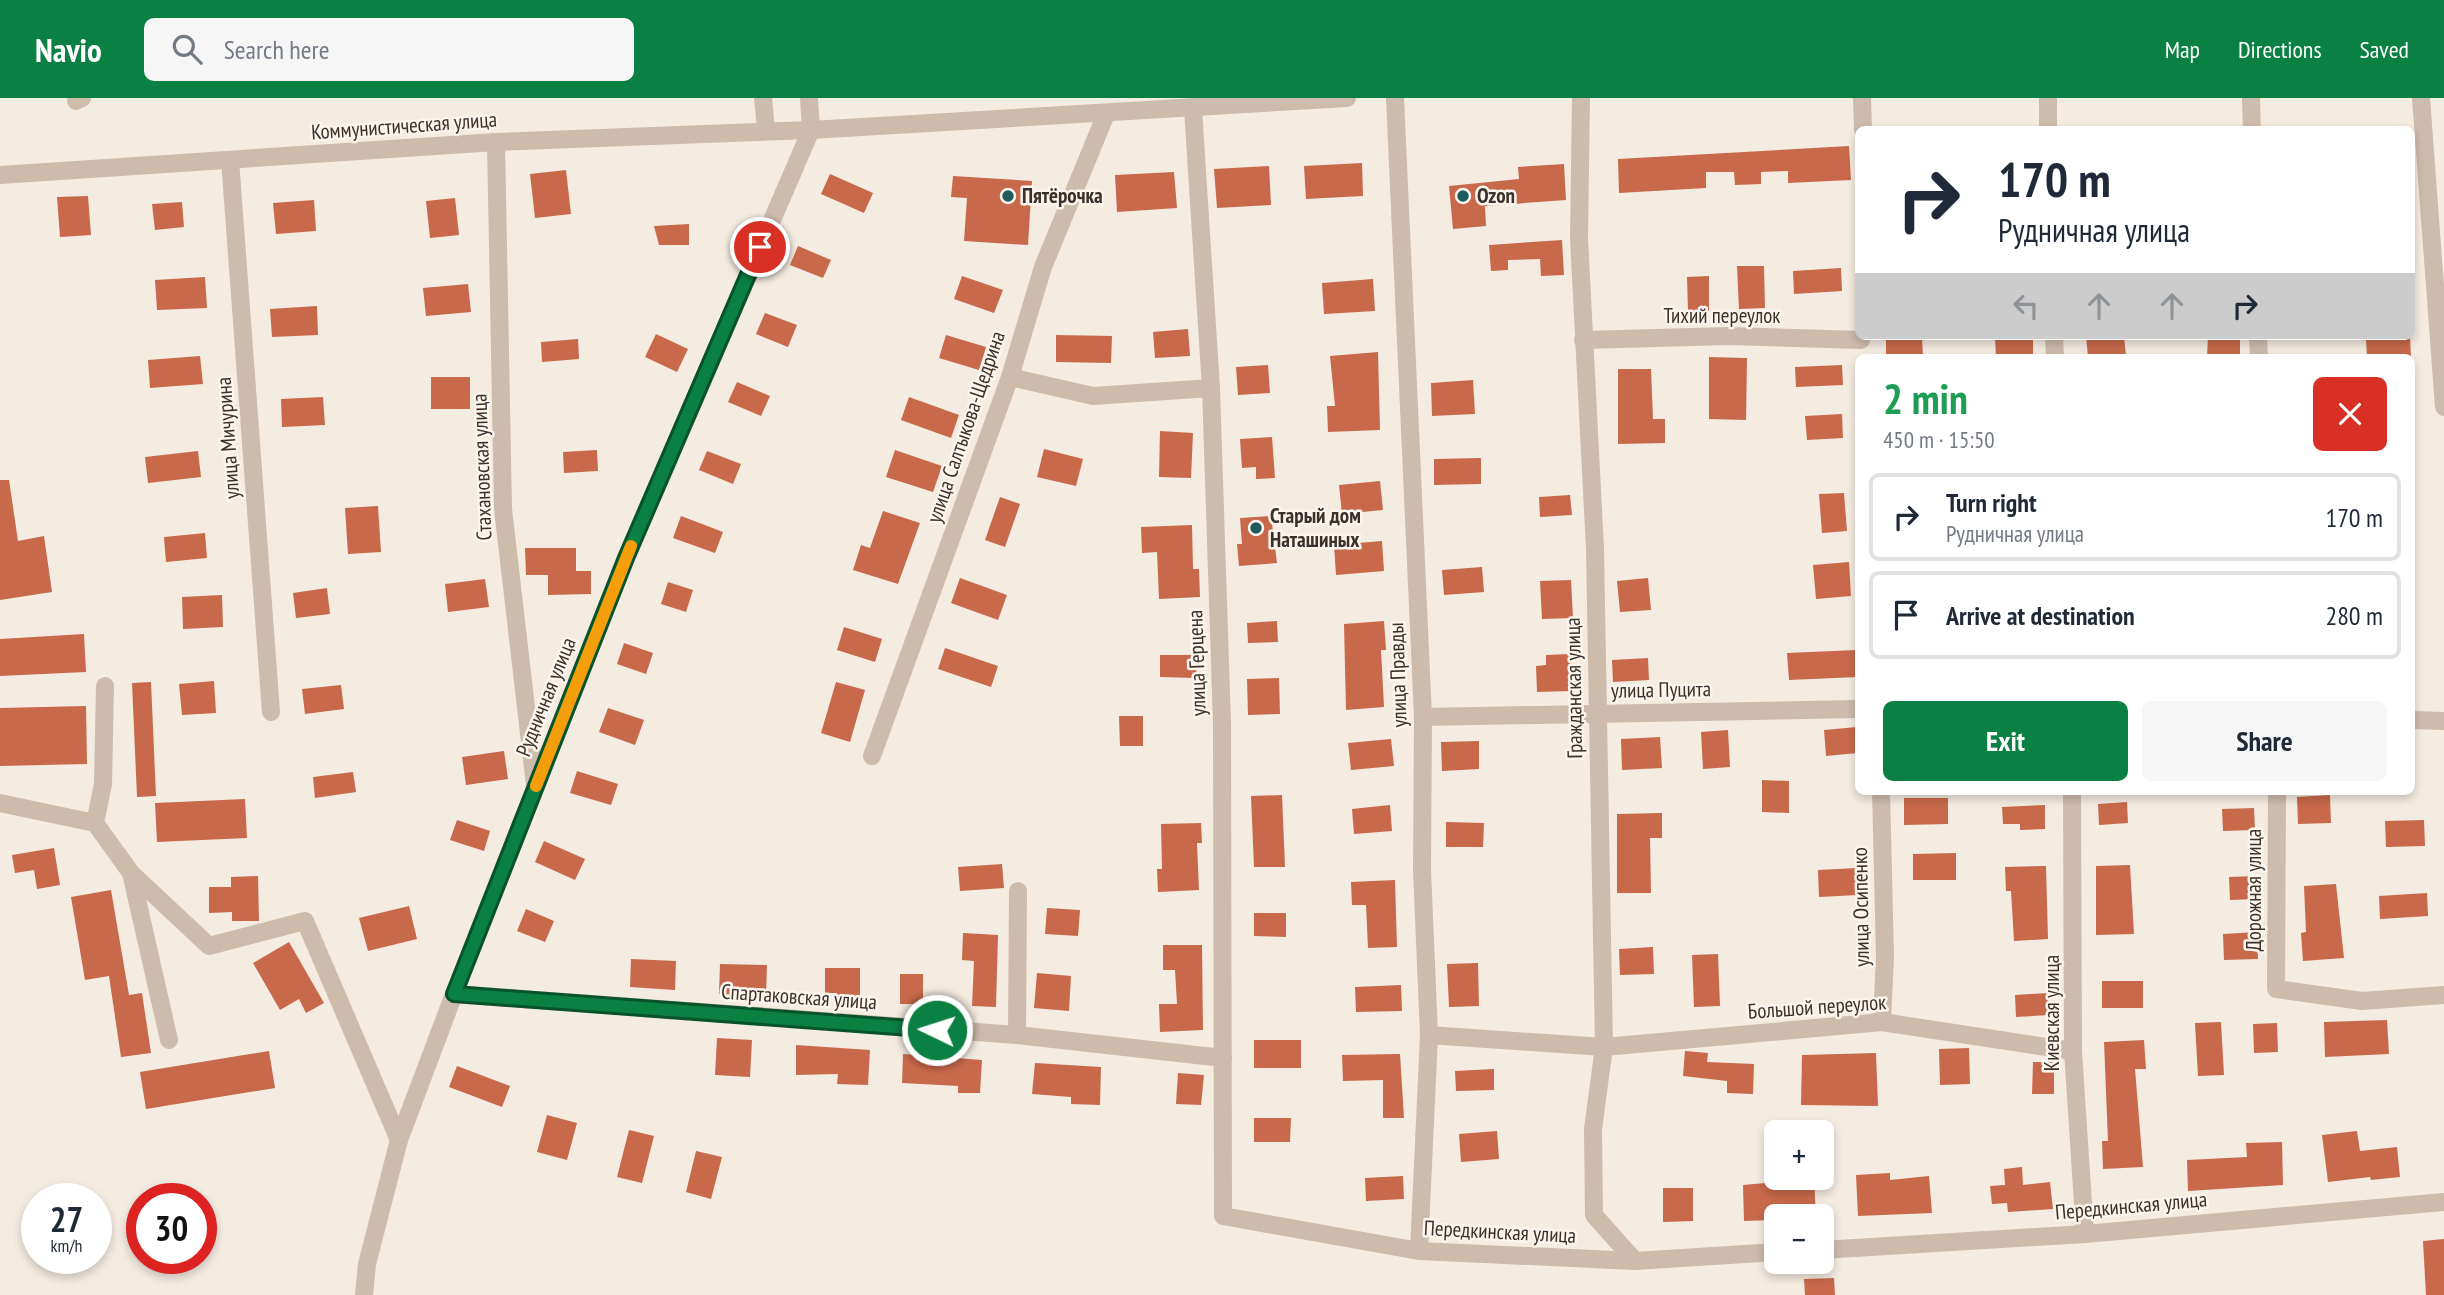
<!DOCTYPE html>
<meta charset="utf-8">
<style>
body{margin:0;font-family:"PT Sans Narrow",sans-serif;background:#f6f6f7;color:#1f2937;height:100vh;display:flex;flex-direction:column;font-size:26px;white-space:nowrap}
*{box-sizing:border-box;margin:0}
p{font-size:23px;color:#747a83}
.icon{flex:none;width:38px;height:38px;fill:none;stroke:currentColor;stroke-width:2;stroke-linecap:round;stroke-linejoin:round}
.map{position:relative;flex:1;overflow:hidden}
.panel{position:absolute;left:1855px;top:256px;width:560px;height:441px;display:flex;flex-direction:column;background:#fff;border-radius:10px;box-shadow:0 4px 10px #0003}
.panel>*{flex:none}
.hud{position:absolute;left:1855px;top:28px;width:560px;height:214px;border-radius:10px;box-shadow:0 4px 10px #0003;background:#fff;color:#1f2937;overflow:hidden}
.buttons{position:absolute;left:1764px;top:1022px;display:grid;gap:14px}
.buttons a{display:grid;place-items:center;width:70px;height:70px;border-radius:10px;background:#fff;box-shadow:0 4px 10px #0003;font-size:35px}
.speed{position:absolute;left:21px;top:1085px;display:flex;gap:14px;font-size:35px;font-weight:700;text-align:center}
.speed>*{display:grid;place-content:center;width:91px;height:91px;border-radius:50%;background:#fff;box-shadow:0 4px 10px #0003;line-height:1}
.speed small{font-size:18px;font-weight:400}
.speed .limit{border:10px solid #d22;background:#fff;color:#111}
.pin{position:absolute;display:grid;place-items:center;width:60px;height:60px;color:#fff;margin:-30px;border:4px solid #fff;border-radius:50%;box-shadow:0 2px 7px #0007}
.me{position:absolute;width:77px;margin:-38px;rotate:274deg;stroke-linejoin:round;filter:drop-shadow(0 0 5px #0008)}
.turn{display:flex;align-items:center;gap:24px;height:147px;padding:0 28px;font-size:32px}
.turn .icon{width:91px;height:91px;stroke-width:2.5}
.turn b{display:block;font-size:49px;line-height:60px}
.lanes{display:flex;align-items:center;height:66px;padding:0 28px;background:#0003;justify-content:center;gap:35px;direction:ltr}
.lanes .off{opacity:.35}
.round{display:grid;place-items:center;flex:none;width:74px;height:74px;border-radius:10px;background:#f6f6f7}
.headline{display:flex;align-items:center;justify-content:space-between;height:119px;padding:0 28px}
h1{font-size:42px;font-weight:700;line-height:52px;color:#1e9e55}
.cta{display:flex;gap:14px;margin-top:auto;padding:14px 28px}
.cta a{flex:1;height:80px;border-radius:10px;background:#0b8043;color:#fff;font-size:28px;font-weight:700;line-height:80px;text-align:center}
.cta a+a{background:#f6f6f7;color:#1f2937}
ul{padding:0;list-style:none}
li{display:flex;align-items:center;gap:21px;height:88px;margin:0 14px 10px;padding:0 14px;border:4px solid #e0e1e3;border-radius:10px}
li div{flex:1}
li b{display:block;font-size:26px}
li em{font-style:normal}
header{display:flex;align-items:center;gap:42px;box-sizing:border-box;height:98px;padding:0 35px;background:#0b8043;color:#fff}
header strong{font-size:33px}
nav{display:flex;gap:38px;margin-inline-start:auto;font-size:24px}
.search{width:490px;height:63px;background:#f6f6f7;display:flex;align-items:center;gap:18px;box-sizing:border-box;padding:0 24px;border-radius:10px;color:#747a83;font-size:26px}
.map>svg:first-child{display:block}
.building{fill:#c8694b}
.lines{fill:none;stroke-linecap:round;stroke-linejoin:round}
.minor{stroke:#cdbbac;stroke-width:18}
.tertiary{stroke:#cdbbac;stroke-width:18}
.route-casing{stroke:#07532c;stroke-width:18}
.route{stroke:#0b8043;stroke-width:12}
.slow{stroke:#f59e0b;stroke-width:12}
.poi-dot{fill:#1f5a5e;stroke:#fbf5ee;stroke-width:2.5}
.labels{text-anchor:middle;stroke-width:5;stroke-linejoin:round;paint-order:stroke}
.street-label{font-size:21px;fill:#3b302b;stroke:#fbf5ee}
.poi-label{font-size:21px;font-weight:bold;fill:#3b302b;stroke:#fbf5ee;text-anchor:start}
</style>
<header>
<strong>Navio</strong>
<div class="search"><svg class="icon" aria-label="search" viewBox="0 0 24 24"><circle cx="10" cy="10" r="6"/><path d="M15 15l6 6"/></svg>Search here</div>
<nav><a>Map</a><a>Directions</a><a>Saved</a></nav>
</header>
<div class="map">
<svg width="2444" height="1197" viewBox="0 0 2444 1197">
<rect width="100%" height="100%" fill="#f4ebe1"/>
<g class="building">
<polygon points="1849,48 1851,82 1788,85 1788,73 1761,74 1761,86 1735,87 1734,74 1706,74 1706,90 1619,95 1618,61"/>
<polygon points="1362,65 1363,98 1306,101 1304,68"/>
<polygon points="1564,66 1566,102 1485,108 1486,128 1453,131 1449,88 1519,81 1518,69"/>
<polygon points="1269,68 1271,107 1217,110 1214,71"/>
<polygon points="566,72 571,116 535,120 530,76"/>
<polygon points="1174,74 1177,110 1117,114 1115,77"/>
<polygon points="830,76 873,95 864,115 821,96"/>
<polygon points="953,78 1032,83 1028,147 964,143 967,100 951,99"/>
<polygon points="88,98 91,137 60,139 57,99"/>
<polygon points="455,100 459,137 430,140 426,103"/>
<polygon points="314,102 316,133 276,136 273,105"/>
<polygon points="182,104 184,129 155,132 152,106"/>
<polygon points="689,126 689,147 659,147 654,128"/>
<polygon points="1562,142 1564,177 1541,178 1540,161 1508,162 1508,172 1491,173 1489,147"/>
<polygon points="798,148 831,162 823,180 790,167"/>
<polygon points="1737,168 1764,168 1765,210 1739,211"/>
<polygon points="1841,170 1842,193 1794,196 1793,173"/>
<polygon points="962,178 1003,192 994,215 954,201"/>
<polygon points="1709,178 1709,213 1688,213 1687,179"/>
<polygon points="205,179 207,210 157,212 155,182"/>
<polygon points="1373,181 1375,213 1324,216 1322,185"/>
<polygon points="468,186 471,214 426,218 423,190"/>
<polygon points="317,208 318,237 272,239 270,211"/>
<polygon points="765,215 797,227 788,249 756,236"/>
<polygon points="1188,231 1190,258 1155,260 1153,234"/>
<polygon points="656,236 688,251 677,274 645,259"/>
<polygon points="946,237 986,249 979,272 939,260"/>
<polygon points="1056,237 1112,238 1111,265 1056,264"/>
<polygon points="2086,238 2124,238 2126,258 2088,259"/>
<polygon points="2208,238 2240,238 2240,259 2207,259"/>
<polygon points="2410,239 2411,259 2367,259 2366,242"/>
<polygon points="1922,240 1923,259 1886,259 1886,242"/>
<polygon points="1995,240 2033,240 2033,259 1996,259"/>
<polygon points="578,241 579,261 542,264 541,244"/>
<polygon points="1378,254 1380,332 1328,334 1327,308 1335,308 1330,258"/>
<polygon points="200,258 203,286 150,290 148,262"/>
<polygon points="1709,259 1747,260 1746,322 1709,321"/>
<polygon points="1268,267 1270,295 1238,297 1236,269"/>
<polygon points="1842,267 1843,287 1796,289 1795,269"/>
<polygon points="1618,271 1651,271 1653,321 1665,321 1665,345 1618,346"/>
<rect x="431" y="279" width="39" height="32"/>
<polygon points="1473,282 1475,316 1432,318 1431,285"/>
<polygon points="737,284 770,298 761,318 728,304"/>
<polygon points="323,299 325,327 282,329 281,301"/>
<polygon points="909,299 959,317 951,340 901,322"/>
<polygon points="1842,316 1843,340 1807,342 1805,318"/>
<polygon points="1160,333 1193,335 1191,380 1159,379"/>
<polygon points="1272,339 1275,380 1256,381 1256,369 1242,370 1240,341"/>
<polygon points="1044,351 1083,361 1076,388 1037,379"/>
<polygon points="597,352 598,373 564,375 563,354"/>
<polygon points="895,352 942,368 933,394 886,379"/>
<polygon points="198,353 201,379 148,385 145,359"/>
<polygon points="707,353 741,366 733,386 699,372"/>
<polygon points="1481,360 1481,386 1434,387 1434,361"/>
<polygon points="0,382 9,382 18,443 44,438 52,494 0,502"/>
<polygon points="1380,383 1383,412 1342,416 1339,387"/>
<polygon points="1844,395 1847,433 1822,435 1819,396"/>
<polygon points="1570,397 1572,417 1540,419 1539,399"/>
<polygon points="1000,399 1020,406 1005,449 985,442"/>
<polygon points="378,408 381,454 348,456 345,410"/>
<polygon points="883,413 920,425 898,486 853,472 861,447 870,450"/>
<polygon points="681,418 723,434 715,455 673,440"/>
<polygon points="1271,418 1277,465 1239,468 1237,446 1242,446 1240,420"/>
<polygon points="1192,427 1193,471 1199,471 1200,499 1159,501 1157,454 1142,455 1141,429"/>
<polygon points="205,435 207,460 166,464 164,439"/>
<polygon points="1382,443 1384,473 1336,477 1334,447"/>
<polygon points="525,450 576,450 576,473 591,473 591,496 548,497 548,477 526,477"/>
<polygon points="1849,464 1851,498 1816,501 1813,467"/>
<polygon points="1482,469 1484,494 1444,497 1442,472"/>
<polygon points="960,480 1007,497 998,522 951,505"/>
<polygon points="1648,480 1651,512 1620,514 1617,483"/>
<polygon points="485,481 489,509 448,514 445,486"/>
<polygon points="1571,482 1573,520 1542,521 1540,483"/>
<polygon points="668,484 693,492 686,514 661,506"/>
<polygon points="327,490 330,516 296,520 293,495"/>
<polygon points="222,497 223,529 183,531 182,499"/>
<polygon points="1277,523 1278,544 1248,545 1247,525"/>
<polygon points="1384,523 1386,552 1381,552 1384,609 1346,612 1344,526"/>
<polygon points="844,529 882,541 875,564 837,552"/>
<polygon points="84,536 86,574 0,578 0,541"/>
<polygon points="624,545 653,555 646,576 617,566"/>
<polygon points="945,550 998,568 991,589 938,571"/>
<polygon points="1856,552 1857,579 1789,582 1787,555"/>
<polygon points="1570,556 1571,593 1537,594 1536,568 1546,567 1546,557"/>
<polygon points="1160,557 1197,557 1196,580 1160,579"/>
<polygon points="1648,560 1649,582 1613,584 1612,562"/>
<polygon points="1279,580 1280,616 1248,617 1247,581"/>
<polygon points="214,583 216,615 182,617 179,586"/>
<polygon points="151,584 156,698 137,699 132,585"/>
<polygon points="836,584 865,592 850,644 821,635"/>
<polygon points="341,587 344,611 305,616 302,591"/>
<polygon points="86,608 87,666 0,668 0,610"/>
<polygon points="608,610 644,622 635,647 599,634"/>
<polygon points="1119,618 1143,618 1143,648 1120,648"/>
<polygon points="1857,629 1858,655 1826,658 1824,632"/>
<polygon points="1728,632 1730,669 1703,671 1701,634"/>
<polygon points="1660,639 1662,670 1622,672 1621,641"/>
<polygon points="1391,641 1394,668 1351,672 1348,645"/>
<polygon points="1479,643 1479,671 1442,673 1441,644"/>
<polygon points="504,653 508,681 466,687 462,659"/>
<polygon points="577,673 618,686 611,707 570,695"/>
<polygon points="353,674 356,694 315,700 313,679"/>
<polygon points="1762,682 1789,683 1789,715 1762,714"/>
<polygon points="1282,697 1285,769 1254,769 1251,698"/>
<polygon points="2330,697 2331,725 2298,726 2297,699"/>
<polygon points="1904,700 1948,700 1948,726 1904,727"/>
<polygon points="245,701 247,740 157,744 155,705"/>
<polygon points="2127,704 2128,725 2099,727 2098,706"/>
<polygon points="1390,707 1392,733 1354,736 1352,711"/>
<polygon points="2045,707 2045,731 2020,732 2020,726 2003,726 2002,709"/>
<polygon points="2254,710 2255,732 2223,733 2222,711"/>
<polygon points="1662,715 1662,740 1650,740 1651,795 1617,795 1617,716"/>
<polygon points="457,722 490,733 484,753 450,742"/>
<polygon points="2424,722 2425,748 2386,749 2385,723"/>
<polygon points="1446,724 1484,725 1483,749 1446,749"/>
<polygon points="1201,725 1202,745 1197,745 1199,792 1158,794 1157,771 1162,771 1161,726"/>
<polygon points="544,743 585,761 575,782 535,764"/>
<polygon points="54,750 60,787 37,791 34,772 15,775 12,757"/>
<polygon points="1956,755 1956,782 1913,782 1913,756"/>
<polygon points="1002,766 1004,790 960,793 958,769"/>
<polygon points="2130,767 2134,836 2096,837 2096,768"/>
<polygon points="2046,768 2048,841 2014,843 2011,793 2006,793 2005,769"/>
<polygon points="1857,770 1858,797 1819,799 1818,772"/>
<polygon points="258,778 259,823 232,823 232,814 209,815 209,789 231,789 231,779"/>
<polygon points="2256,778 2257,801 2230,802 2229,779"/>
<polygon points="1395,782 1397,849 1368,850 1366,807 1352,807 1351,784"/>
<polygon points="2336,786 2344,860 2303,863 2301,835 2306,834 2304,788"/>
<polygon points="111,792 129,897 142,895 151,955 121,959 109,878 85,882 71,799"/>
<polygon points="2427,795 2428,818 2380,821 2379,798"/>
<polygon points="409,808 417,841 368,853 359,820"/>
<polygon points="1047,810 1080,812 1078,838 1045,836"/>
<polygon points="526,811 554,823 545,844 517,833"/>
<polygon points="1254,815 1286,815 1286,839 1254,838"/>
<polygon points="2257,834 2258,861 2224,862 2223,836"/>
<polygon points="963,835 998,837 996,909 972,908 974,863 962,862"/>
<polygon points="289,844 324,905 306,915 299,901 280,912 253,865"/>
<polygon points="1163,847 1202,847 1203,932 1160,934 1159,906 1177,906 1175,872 1163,872"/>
<polygon points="1653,849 1654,876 1620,877 1619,851"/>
<polygon points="1718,856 1720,908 1694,909 1692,857"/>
<polygon points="631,861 676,863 675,892 630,889"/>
<polygon points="1478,865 1479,908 1449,909 1447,866"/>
<polygon points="720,866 767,867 766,898 719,896"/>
<polygon points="825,870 860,870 860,909 836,909 837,895 825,895"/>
<polygon points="1037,875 1071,878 1069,913 1034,910"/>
<rect x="900" y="876" width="23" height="30"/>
<rect x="2102" y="883" width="41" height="27"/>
<polygon points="1401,887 1402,913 1356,914 1355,889"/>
<polygon points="2048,895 2049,917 2016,919 2015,897"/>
<polygon points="2387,922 2389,956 2325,959 2324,924"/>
<polygon points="2221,924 2224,977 2198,978 2195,925"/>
<polygon points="2277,925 2278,954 2254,955 2253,926"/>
<polygon points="717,940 752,942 750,979 715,977"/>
<rect x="1254" y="942" width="47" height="28"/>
<polygon points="2144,942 2146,971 2135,971 2143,1069 2103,1071 2102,1043 2108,1043 2104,944"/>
<polygon points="796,947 870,952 868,987 837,986 838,976 796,977"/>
<polygon points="1969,950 1970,986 1940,987 1939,951"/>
<polygon points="269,953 275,990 146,1011 140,974"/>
<polygon points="1685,953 1708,955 1707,964 1754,966 1753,996 1727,995 1727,983 1683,978"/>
<polygon points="1876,955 1878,1008 1801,1007 1802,957"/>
<polygon points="903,956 982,962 980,995 958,995 958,988 902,985"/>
<polygon points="1400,956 1404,1020 1383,1020 1383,982 1343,983 1342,957"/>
<polygon points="2033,964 2054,964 2054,996 2032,996"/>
<polygon points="1035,965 1101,969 1100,1007 1071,1006 1071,999 1032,996"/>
<polygon points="457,968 510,988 502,1009 449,989"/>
<polygon points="1494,971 1494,992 1456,993 1455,973"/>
<polygon points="1178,975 1204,977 1201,1007 1176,1006"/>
<polygon points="547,1017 577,1025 567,1062 537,1054"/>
<polygon points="1254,1020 1291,1020 1290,1044 1254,1044"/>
<polygon points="629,1032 654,1038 642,1085 617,1079"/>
<polygon points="1497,1033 1499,1061 1461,1064 1459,1036"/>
<polygon points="2357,1033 2360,1053 2397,1049 2400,1079 2371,1082 2370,1079 2328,1084 2322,1037"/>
<polygon points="2282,1044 2283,1087 2188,1093 2187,1062 2247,1059 2246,1045"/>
<polygon points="696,1053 722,1059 711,1101 686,1094"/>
<polygon points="2022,1069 2023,1087 2050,1084 2053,1111 2008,1114 2007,1105 1992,1106 1990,1088 2005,1087 2004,1071"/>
<polygon points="1890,1075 1890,1082 1929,1078 1932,1115 1858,1118 1856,1077"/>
<polygon points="1403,1078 1404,1101 1366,1103 1365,1080"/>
<polygon points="1814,1081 1816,1118 1776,1118 1776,1122 1744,1123 1743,1087"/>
<polygon points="1663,1090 1693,1090 1693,1123 1663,1124"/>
<polygon points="2444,1141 2444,1197 2426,1197 2423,1143"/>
<polygon points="1834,1180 1835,1197 1805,1197 1804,1181"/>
</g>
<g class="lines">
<g class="minor">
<polyline points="763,0 766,31"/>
<polyline points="1395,0 1423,619 1422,772 1429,937 1419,1153"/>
<polyline points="1581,0 1579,140 1595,451 1604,949 1593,1031 1594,1117 1635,1163"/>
<polyline points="1862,0 1863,32"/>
<polyline points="2048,0 2048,32"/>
<polyline points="2251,0 2252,32"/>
<polyline points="2421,0 2444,309"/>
<polyline points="76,3 82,0"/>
<polyline points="1193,11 1211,290 1222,626 1223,1118 1419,1153 1635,1163 1776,1154"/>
<polyline points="496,44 503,411 535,687"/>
<polyline points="230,62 271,614"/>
<polyline points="2054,238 2055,259"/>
<polyline points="2258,238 2259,259"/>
<polyline points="1583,242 1729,238 1861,242"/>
<polyline points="1010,279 1093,298 1211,290"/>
<polyline points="1423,619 1858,611"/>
<polyline points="2412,622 2444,623"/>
<polyline points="872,658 1010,279 1043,169 1106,16"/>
<polyline points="1881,693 1885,858 1882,924"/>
<polyline points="2072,693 2073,953 2085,1136"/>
<polyline points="2277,693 2276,891 2362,903 2444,897"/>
<polyline points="0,705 95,725 131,775 169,942"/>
<polyline points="95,725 103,686 105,588"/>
<polyline points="131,775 209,848 305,823 399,1042"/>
<polyline points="454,896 1017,937 1223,960"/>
<polyline points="1017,937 1018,793"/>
<polyline points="1429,937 1604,949 1882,924 2073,953"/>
<polyline points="1822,1152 2085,1136 2444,1104"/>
<polyline points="364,1197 367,1166 399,1042 454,896 626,460 811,32 809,0"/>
</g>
<polyline class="tertiary" points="0,77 496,44 811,32 1347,0"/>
</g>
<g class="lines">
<g class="route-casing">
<polyline id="route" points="760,149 626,460 454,896 937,932"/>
</g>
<use href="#route" class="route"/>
<polyline class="slow" points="536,688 631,448"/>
</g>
<g class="poi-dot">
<circle cx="1008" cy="98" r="7"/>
<circle cx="1463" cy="98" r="7"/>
<circle cx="1256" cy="430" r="7"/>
</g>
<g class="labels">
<g class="street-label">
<text transform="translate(404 28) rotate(-4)" y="7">Коммунистическая улица</text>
<text x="1722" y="225">Тихий переулок</text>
<text transform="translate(966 329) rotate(-71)" y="7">улица Салтыкова-Щедрина</text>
<text transform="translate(228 340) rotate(-94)" y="7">улица Мичурина</text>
<text transform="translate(482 369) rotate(-92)" y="7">Стахановская улица</text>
<text transform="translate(1197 565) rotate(-92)" y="7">улица Герцена</text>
<text transform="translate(1398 577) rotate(-92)" y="7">улица Правды</text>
<text transform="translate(1574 590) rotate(-91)" y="7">Гражданская улица</text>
<text transform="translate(1661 592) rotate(-1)" y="7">улица Пуцита</text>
<text transform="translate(546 599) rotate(-68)" y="7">Рудничная улица</text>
<text transform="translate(2254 792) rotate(-90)" y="7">Дорожная улица</text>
<text transform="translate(1861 809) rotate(-91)" y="7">улица Осипенко</text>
<text transform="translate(799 899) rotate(4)" y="7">Спартаковская улица</text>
<text transform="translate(1817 909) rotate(-4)" y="7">Большой переулок</text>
<text transform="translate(2052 915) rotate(-90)" y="7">Киевская улица</text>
<text transform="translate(2131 1108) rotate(-5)" y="7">Передкинская улица</text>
<text transform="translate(1500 1134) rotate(3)" y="7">Передкинская улица</text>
</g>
<g class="poi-label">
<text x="1022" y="105">Пятёрочка</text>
<text x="1477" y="105">Ozon</text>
<text x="1270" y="425">Старый дом<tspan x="1270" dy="24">Наташиных</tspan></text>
</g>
</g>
</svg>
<div class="buttons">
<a>+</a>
<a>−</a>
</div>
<div class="speed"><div>27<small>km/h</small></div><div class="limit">30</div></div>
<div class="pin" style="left:760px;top:149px;background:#d93025"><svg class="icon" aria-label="arrive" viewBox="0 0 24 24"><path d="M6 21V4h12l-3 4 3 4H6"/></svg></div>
<svg class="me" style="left:937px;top:932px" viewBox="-20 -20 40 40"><circle r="17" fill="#0b8043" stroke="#fff" stroke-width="3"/><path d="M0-11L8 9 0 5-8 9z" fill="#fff"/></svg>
<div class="hud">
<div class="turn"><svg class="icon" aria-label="right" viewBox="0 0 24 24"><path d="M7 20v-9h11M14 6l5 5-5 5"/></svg><div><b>170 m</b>Рудничная улица</div></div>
<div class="lanes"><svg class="icon off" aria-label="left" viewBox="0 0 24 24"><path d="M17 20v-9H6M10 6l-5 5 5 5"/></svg><svg class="icon off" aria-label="ahead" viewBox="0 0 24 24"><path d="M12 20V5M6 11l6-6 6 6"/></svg><svg class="icon off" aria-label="ahead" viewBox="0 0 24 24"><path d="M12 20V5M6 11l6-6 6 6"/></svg><svg class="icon" aria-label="right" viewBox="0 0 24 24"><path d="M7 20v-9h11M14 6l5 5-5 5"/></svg></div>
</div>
<section class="panel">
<div class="headline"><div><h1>2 min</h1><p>450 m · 15:50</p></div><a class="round" style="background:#d93025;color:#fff"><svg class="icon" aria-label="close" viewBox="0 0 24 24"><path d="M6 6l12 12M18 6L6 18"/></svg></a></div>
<ul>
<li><svg class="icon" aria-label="right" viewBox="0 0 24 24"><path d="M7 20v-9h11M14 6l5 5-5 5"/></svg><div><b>Turn right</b><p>Рудничная улица</p></div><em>170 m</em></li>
<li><svg class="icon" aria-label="arrive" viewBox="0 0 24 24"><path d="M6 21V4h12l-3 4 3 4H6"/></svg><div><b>Arrive at destination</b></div><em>280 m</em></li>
</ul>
<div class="cta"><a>Exit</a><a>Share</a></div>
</section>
</div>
